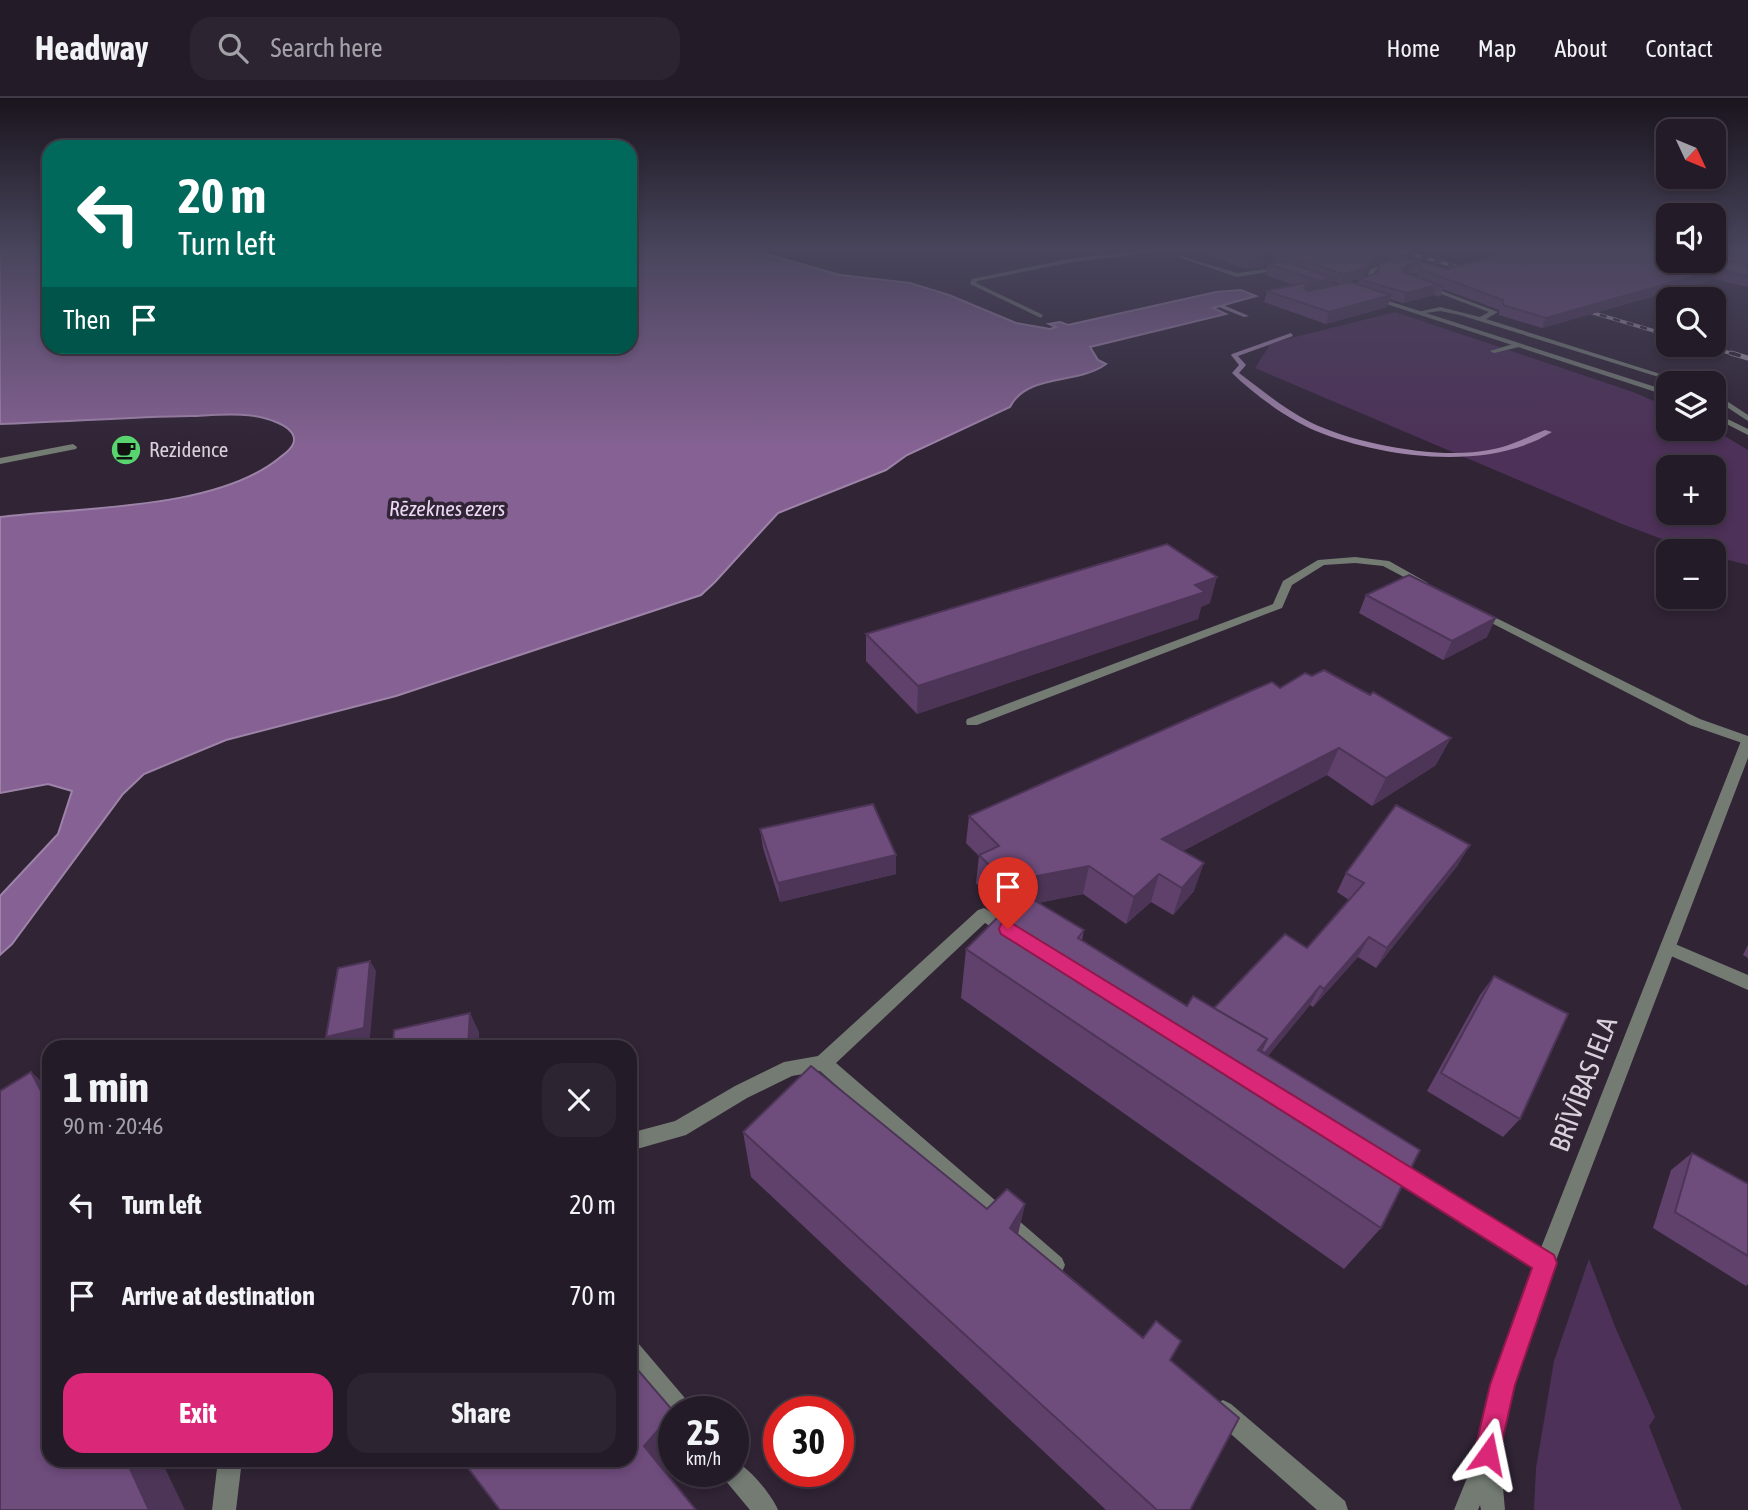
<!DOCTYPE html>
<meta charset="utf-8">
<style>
body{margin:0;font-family:"Asap Condensed",sans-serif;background:#2c2430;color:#f1f3f6;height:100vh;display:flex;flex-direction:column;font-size:26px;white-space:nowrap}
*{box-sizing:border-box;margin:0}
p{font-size:23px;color:#a3a1a8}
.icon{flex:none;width:38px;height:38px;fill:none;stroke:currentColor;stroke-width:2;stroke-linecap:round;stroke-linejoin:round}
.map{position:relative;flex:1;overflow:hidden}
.side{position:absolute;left:42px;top:942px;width:595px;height:427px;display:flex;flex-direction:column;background:#241b28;border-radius:21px;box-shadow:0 4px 10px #0003,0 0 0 2px #413945}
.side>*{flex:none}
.top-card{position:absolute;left:42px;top:42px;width:595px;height:214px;border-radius:21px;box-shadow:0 4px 10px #0003,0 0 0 2px #413945;background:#00695c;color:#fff;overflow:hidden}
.needle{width:46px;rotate:134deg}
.buttons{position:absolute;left:1656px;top:21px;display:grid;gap:14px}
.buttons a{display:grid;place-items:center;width:70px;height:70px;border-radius:14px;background:#241b28;box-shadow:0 4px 10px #0003,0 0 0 2px #413945;font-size:35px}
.speed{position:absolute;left:658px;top:1298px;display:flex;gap:14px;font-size:35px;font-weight:700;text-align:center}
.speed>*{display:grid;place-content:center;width:91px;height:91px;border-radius:50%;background:#241b28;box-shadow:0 4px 10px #0003,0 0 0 2px #413945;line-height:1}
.speed small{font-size:18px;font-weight:400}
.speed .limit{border:10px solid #d22;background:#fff;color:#111}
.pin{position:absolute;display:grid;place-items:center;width:60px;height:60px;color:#fff;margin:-72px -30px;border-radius:50% 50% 50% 0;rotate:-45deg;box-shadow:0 0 7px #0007}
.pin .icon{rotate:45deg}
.me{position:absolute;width:77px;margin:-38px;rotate:12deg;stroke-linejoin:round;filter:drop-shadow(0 0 5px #0008)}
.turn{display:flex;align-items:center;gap:24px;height:147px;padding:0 21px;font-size:32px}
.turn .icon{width:91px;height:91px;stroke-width:2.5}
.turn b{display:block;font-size:49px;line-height:60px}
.then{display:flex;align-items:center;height:66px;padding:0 21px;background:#0003;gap:14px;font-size:26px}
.round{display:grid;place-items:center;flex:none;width:74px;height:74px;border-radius:21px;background:#2c2430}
.head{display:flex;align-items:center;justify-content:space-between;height:119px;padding:0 21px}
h1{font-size:42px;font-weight:700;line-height:52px}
.primary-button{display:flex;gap:14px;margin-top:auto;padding:14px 21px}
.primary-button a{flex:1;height:80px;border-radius:21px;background:#db2777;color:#fff;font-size:28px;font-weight:700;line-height:80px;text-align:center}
.primary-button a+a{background:#2c2430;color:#f1f3f6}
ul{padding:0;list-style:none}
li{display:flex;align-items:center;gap:21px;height:91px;padding:0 21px}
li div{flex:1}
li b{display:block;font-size:26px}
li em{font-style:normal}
header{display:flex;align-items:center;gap:42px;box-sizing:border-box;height:98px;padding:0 35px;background:#241b28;border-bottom:2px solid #413945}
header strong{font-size:33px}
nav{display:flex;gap:38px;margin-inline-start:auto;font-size:24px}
.search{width:490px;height:63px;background:#2c2430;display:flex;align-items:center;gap:18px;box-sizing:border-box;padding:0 24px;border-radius:21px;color:#a3a1a8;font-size:26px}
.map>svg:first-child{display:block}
.green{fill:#4d3158;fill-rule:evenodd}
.water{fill:#856293;stroke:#9e83a9;stroke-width:2}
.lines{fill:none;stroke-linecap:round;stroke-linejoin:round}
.stream{fill:#9e83a9;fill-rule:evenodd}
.service{fill:#737b73;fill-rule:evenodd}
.minor{fill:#737b73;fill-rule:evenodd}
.tertiary{fill:#737b73;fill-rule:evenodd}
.rail-far1-casing{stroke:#9d95a2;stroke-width:3.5}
.rail-casing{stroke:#9d95a2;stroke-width:5}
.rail-far1{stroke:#302435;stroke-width:2.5;stroke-dasharray:7;stroke-linecap:butt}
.rail{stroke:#302435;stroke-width:3.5;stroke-dasharray:10;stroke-linecap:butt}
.wall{fill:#5f416b;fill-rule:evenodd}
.shaded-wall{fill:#4d3557}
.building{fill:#6e4c7c;stroke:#4d3557;stroke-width:2}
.route{fill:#db2777;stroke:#8e194d;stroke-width:2}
.labels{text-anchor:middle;stroke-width:7;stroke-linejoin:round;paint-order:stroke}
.far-poi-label{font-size:21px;fill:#d8d1dc;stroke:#302435;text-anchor:start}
.far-water-label{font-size:21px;font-style:italic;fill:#ecd7f5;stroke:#302435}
.near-street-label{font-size:28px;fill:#d8d1dc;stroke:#302435}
</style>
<header>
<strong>Headway</strong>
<div class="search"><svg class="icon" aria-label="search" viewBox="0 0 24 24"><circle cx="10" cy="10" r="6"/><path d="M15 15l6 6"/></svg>Search here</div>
<nav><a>Home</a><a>Map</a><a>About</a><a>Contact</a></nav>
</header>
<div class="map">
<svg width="1748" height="1412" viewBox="0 0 1748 1412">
<rect width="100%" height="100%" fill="#302435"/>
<g class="green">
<path d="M1395 214 1633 294 1668 309V331H1713L1748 352V467L1713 458V453H1694L1622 426 1255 270 1271 245ZM1668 369H1713V415H1668Z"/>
<polygon points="1589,1161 1616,1231 1655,1319 1649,1328 1682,1412 1534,1412 1536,1370 1554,1263"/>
</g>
<path class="water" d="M0 151H49V248H630V151H748L840 177 910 185 949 197 1016 225 1050 231 1056 229 1049 226 1060 224 1068 227 1216 194 1241 192 1256 198 1213 210 1226 216 1090 249 1098 262 1106 266C1078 287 1027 275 1010 309L907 357 886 372 778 415 715 484 701 497 396 598 226 642 144 676 123 696 12 846 0 857V798L58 736 72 693 48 686 0 695V419C80 409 214 412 278 361 283 357 291 352 293 346 298 335 284 327 276 324 251 313 218 317 191 318 127 319 64 324 0 326Z"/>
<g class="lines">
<g class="stream">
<polygon points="1219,207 1223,207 1249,218 1244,219 1219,209"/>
<path d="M1291 235 1293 238 1238 258 1246 267 1239 275C1262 292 1284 311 1310 324 1354 346 1441 362 1489 352 1509 349 1527 339 1545 332L1552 334C1488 374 1383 360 1316 333 1286 320 1255 297 1232 275L1239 267 1231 257 1232 256Z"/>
</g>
<g class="service">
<polygon points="1160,151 1180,151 1073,164 977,183 976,185 1043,217 1041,220 970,186 972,181 1073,160"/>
<polygon points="1484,151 1506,151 1532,155 1529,157"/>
<polygon points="1178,157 1237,175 1282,169 1285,171 1237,179 1178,159"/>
<polygon points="1382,167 1385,169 1375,173 1371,183 1357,187 1357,185 1366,181 1370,171"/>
<polygon points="1411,177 1416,178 1410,181 1498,214 1486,221 1689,285 1678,285 1460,217 1440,213 1418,216 1418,214 1440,209 1480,219 1489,214 1401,181"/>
<polygon points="1516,245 1519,249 1494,255 1490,253"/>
<polygon points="1713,294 1748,317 1748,323 1713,300"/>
<polygon points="73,346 77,349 76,351 0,366 0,360"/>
<polygon points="1355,459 1389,463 1428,485 1423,488 1419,487 1383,468 1355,465 1324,467 1292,487 1282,510 977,627 967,627 966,624 967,621 1273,506 1283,483 1318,462"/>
<polygon points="1478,511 1700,621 1748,638 1748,647 1690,627 1474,516 1472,514"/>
<path d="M984 810 1015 828 1017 832 1015 836C1004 840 994 830 985 825L836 965 1062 1160 1065 1167 1062 1174 1055 1177 1048 1174 820 973 792 978 747 1000 686 1037 630 1053V1035L675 1023 735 988 784 964 818 958 978 812Z"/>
<polygon points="1668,843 1748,877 1748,892 1662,854 1660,849 1662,844"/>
<polygon points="1392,1061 1552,1158 1555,1165 1552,1172 1545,1175 1538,1172 1385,1077 1382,1070 1385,1063"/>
<polygon points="630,1242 638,1245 690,1306 693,1314 674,1314 674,1322 630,1270"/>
<polygon points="1223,1302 1231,1306 1345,1403 1348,1412 1317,1412 1215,1322 1211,1314 1215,1306"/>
<polygon points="218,1362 242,1362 236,1412 212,1412"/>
<path d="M733 1362C748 1368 772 1397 778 1412H750L725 1382 721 1374H733Z"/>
</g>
<g class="minor">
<polygon points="1373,198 1668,293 1668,298 1371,201"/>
<polygon points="1713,314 1748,331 1748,337 1713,319"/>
<polygon points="1748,639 1748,660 1555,1165 1513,1287 1500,1356 1496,1364 1488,1368 1480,1364 1476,1356 1491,1287 1535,1165 1741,643"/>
</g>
<polygon class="tertiary" points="1488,1344 1496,1348 1500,1356 1505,1412 1481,1412 1480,1407 1478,1412 1454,1412 1480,1348"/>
<g class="rail-far1-casing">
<g id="rail-far1">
<polyline points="1394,151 1475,174"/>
<polyline points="1573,209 1668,237"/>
<polyline points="1702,247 1737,257"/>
</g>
</g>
<g class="rail-casing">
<polyline id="rail" points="1731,255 1748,260"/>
</g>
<use href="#rail-far1" class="rail-far1"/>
<use href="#rail" class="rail"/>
</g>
<g class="wall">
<path d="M1188 151H1338L1342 152 1377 151 1447 171 1522 151H1575L1566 152 1575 153 1585 151H1668V163H1713V151H1748V189L1714 181 1542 230 1499 217V212L1443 191 1440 199 1434 197 1403 205 1390 201 1387 209 1326 226 1264 204 1267 193 1294 187 1265 177 1268 166 1276 164 1272 163 1274 155 1259 158 1265 160 1263 169 1247 171ZM1380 166 1377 175 1359 181 1357 187 1333 188 1334 183 1341 186 1364 179 1369 169ZM1410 175H1417V179L1408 176Z"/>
<polygon points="1366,497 1487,539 1443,562 1359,515"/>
<polygon points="1210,505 1201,509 1198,521 917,616 866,563 866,536"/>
<polygon points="1280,590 1436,667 1372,708 1327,677 1183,753 1194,793 1173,817 1151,804 1126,826 1083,796 1038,805 1084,832 1082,842 1187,908 1214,910 1307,850 1349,802 1337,794 1346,775 1458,767 1376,870 1358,859 1313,909 1310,907 1268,958 1381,1130 1344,1171 961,900 966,851 1006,811 1002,812 976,785 979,758 966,745 969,718"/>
<polygon points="760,731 896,757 896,776 780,804 763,750"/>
<polygon points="1748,847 1748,860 1743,857"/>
<polygon points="1494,878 1520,1021 1503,1039 1427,993 1480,897"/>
<polygon points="743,1034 987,1111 1025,1106 1018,1136 1170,1262 1190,1412 1106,1412 751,1079"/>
<polygon points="1692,1055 1748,1086 1748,1186 1746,1188 1653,1130 1671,1072"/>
</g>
<g class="shaded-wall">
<polygon points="1258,151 1289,151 1256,158"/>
<polygon points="1386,156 1383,165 1369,169 1364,179 1341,186 1344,176 1372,159"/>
<polygon points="1265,160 1263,169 1247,171 1249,162"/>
<polygon points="1413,165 1410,175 1399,180 1402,171"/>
<polygon points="1719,171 1714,181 1542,230 1546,220"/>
<polygon points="1335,180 1332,191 1302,198 1304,190 1306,187"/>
<polygon points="1437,187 1434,197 1403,205 1406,195"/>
<polygon points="1391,197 1387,209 1326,226 1329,214"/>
<polygon points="1217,479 1210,505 1201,509 1198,521 917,616 918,588"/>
<polygon points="1496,520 1487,539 1443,562 1452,543"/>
<polygon points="1451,640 1436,667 1372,708 1386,680"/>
<polygon points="1339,650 1327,677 1154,768 1162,741"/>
<polygon points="1470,747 1458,767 1376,870 1387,850"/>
<polygon points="896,757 896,776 780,804 778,785"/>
<polygon points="1204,765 1194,793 1173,817 1182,790"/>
<polygon points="1089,768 1083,796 1002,812 1006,784"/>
<polygon points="1159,776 1151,804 1126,826 1134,799"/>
<polygon points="1369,839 1358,859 1313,909 1324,891"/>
<polygon points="370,863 376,873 370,940 333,948 326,939"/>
<polygon points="1320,888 1310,907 1255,973 1265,955"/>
<polygon points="470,915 479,934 479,948 468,948"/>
<polygon points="31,974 49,990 49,1008"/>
<polygon points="1025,1106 1015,1148 1010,1130"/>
<polygon points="674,1315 674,1365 663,1377 644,1348"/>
<polygon points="126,1362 161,1362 185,1412 149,1412"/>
</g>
<g class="building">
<polygon points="1217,151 1238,151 1265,160 1249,162"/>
<polygon points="1288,151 1338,151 1342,152 1348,151 1377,151 1447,171 1522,151 1558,151 1575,153 1585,151 1631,151 1668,154 1668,163 1713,163 1713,160 1748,167 1748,179 1719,171 1546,220 1503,207 1503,202 1420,171 1420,166 1413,165 1402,171 1403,174 1444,189 1437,187 1406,195 1359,181 1377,175 1380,166 1390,161 1386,156 1372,159 1367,170 1344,176 1274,154"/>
<polygon points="1713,151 1748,151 1748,158 1713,153"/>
<polygon points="1283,163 1335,180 1306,187 1304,190 1308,193 1350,184 1391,197 1329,214 1267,193 1317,182 1268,166"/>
<polygon points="1167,446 1217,479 1195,487 1205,494 918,588 866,536"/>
<polygon points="1409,477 1496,520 1452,543 1366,497"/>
<polygon points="1324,572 1370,597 1373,594 1451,640 1386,680 1339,650 1162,741 1204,765 1182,790 1159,776 1134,799 1089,768 1006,784 979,757 999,748 969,718 1253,592 1272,584 1280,590 1305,575 1312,578"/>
<polygon points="873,706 896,757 778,785 760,731"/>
<polygon points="1396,707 1470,747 1387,850 1369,839 1324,891 1320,888 1265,955 1261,953 1267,941 1214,910 1285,836 1307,850 1364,785 1346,775"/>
<polygon points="1022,795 1084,832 1078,840 1187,908 1193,898 1267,941 1258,952 1420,1052 1381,1130 966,851"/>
<polygon points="370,863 364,930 326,939 338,870"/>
<polygon points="1494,878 1568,916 1520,1021 1441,975"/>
<polygon points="470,915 468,948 393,948 394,932"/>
<polygon points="811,968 987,1111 1007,1091 1025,1106 1010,1130 1143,1240 1156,1223 1181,1243 1170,1262 1239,1320 1190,1412 1157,1412 743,1034"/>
<polygon points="31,974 49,1008 49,1190 46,1192 49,1199 49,1362 126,1362 149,1412 0,1412 0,993"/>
<polygon points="1692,1055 1748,1086 1748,1158 1675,1114"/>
<polygon points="637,1271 674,1314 644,1348 696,1412 500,1412 462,1362 630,1362 630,1277"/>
</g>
<linearGradient id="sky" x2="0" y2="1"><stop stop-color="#1a141d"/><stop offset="0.43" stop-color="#48455c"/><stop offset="1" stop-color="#48455c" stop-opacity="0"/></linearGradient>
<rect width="1748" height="349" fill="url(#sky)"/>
<polygon class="route" points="1008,823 1554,1157 1557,1165 1515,1287 1497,1366 1488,1370 1478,1366 1474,1356 1490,1287 1532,1170 1001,836 999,831 1001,826"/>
<defs>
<g id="cafe-disc" transform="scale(1.575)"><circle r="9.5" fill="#59d56f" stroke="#302435"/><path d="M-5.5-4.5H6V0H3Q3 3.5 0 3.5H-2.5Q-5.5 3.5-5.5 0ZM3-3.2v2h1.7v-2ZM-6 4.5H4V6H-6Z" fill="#111"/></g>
</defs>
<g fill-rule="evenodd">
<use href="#cafe-disc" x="126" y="352"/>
</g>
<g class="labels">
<g class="far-poi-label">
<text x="149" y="359">Rezidence</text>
</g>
<g class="far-water-label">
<text x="447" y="418">Rēzeknes ezers</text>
</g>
<g class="near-street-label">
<text transform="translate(1583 986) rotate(-69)" y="10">BRĪVĪBAS IELA</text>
</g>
</g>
</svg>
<div class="buttons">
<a><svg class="needle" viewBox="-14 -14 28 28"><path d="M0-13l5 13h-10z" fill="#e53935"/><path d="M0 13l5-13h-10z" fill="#a3a1a8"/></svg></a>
<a><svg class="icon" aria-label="sound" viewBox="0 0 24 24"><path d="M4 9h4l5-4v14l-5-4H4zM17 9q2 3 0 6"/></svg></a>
<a><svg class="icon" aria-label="search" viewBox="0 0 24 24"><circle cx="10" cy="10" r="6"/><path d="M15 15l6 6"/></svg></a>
<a><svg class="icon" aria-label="layers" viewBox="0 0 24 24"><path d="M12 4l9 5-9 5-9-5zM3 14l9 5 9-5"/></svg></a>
<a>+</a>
<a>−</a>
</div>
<div class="speed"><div>25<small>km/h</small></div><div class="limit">30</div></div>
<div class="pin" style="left:1008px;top:831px;background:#d93025"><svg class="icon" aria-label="arrive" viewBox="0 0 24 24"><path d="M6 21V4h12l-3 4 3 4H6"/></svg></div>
<svg class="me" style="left:1488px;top:1356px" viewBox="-20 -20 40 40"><path d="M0-17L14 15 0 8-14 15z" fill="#db2777" stroke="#fff" stroke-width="4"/></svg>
<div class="top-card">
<div class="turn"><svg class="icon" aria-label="left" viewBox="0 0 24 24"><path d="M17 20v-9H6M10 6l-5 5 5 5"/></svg><div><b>20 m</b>Turn left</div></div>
<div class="then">Then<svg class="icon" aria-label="arrive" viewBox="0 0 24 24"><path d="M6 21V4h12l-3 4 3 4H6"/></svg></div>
</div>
<section class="side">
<div class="head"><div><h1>1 min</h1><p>90 m · 20:46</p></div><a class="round"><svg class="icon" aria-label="close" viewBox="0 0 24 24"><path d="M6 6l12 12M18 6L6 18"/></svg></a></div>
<ul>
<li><svg class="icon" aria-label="left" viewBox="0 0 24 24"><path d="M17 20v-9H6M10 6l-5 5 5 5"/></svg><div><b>Turn left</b></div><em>20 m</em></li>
<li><svg class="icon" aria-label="arrive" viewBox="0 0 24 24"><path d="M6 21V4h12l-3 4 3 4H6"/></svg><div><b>Arrive at destination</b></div><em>70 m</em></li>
</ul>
<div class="primary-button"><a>Exit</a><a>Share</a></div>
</section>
</div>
